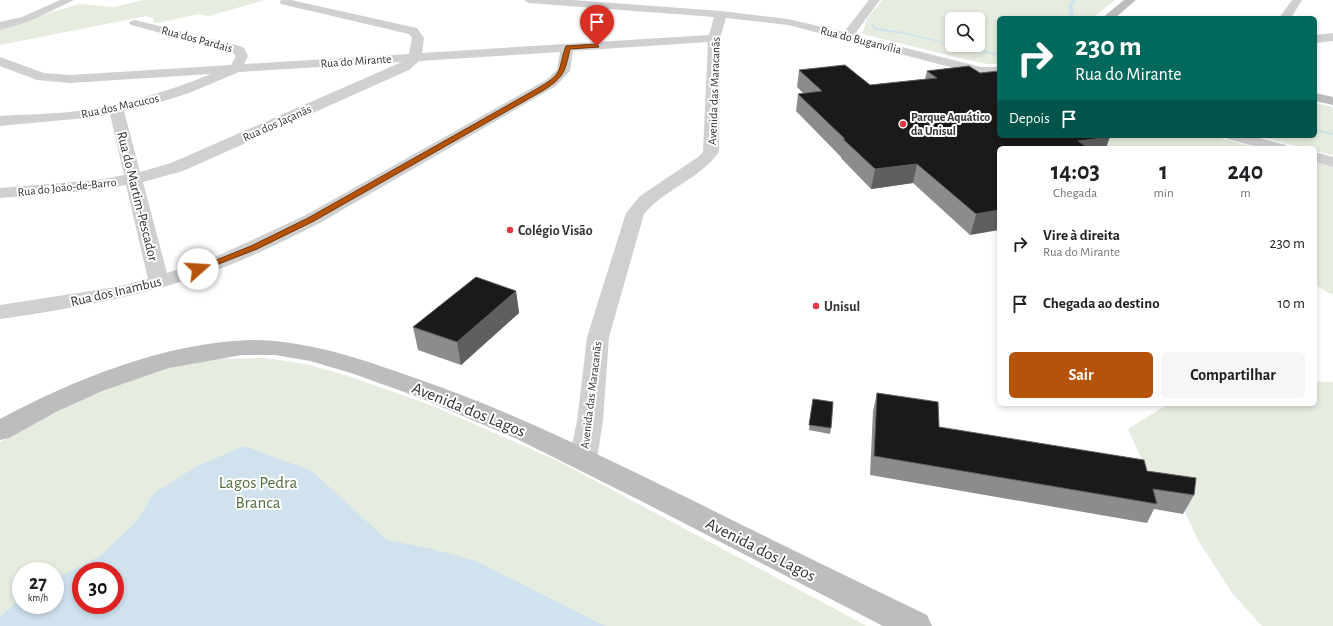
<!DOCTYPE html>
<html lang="pt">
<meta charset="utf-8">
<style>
body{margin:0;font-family:"Alegreya Sans",sans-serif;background:#f6f6f6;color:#202124;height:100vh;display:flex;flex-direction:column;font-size:15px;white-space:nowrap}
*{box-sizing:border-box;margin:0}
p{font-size:13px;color:#757577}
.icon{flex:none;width:22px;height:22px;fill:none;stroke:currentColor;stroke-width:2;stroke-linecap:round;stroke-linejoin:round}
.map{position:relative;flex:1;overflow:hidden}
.details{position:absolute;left:997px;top:146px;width:320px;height:260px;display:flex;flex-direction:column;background:#fff;border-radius:6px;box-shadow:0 2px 6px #0003}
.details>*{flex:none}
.guide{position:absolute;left:997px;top:16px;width:320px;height:122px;border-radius:6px;box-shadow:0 2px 6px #0003;background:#00695c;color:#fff;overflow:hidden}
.tools{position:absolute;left:945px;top:12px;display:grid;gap:8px}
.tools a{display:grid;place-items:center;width:40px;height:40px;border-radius:6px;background:#fff;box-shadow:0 2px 6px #0003;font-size:20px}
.speed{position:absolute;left:12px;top:562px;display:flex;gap:8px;font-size:20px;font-weight:700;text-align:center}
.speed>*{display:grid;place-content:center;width:52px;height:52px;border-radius:50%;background:#fff;box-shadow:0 2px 6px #0003;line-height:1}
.speed small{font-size:10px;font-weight:400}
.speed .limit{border:6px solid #d22;background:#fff;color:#111}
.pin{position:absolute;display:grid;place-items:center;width:34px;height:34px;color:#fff;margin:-41px -17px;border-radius:50% 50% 50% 0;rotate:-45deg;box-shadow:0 0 4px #0007}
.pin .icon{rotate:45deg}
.me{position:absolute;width:44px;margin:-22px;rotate:71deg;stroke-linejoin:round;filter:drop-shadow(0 0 3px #0008)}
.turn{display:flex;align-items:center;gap:14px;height:84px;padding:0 12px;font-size:18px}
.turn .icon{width:52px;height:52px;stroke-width:2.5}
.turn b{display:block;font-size:28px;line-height:34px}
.then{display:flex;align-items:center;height:38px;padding:0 12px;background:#0003;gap:8px;font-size:15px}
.eta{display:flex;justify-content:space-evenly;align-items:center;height:68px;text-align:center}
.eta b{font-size:24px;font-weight:600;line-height:28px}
.action{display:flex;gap:8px;margin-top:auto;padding:8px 12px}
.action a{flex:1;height:46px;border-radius:6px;background:#b45309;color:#fff;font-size:16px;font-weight:600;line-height:46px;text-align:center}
.action a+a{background:#f6f6f6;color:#202124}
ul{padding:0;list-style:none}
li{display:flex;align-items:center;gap:12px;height:60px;padding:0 12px}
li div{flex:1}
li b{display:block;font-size:15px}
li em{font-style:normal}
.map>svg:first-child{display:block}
.green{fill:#e6ecdf;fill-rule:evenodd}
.water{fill:#cfe2ee;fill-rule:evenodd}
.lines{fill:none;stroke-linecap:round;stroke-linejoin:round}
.stream{fill:#cfe2ee;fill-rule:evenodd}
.street{fill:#d0d0d0;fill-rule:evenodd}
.secondary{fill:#bdbdbd;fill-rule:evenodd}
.wall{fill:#8c8c8c}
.shaded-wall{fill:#5f5f5f}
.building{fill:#1a1a1a;stroke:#5f5f5f}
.route{fill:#b45309;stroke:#753606}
.poi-dot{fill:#e63946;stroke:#fff;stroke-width:1.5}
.labels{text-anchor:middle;stroke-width:4;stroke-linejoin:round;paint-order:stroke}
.far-street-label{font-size:12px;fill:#333;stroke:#fff}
.far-poi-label{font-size:12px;font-weight:bold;fill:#333;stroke:#fff;text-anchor:start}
.street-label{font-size:14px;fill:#333;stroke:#fff}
.poi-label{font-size:14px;font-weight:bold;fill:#333;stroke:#fff;text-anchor:start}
.near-street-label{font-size:17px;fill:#333;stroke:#fff}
.near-park-label{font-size:17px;fill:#56703f;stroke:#fff}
</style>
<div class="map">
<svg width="1333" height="626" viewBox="0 0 1333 626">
<rect width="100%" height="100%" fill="#fff"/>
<g class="green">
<polygon points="144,0 265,0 209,16 198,14 157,23 153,22 153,18 146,16 0,45 0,27 80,4 114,7"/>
<path d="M882 0H1115L1093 18H999V64H987L960 58 862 34 867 19ZM952 19H978V45H952Z"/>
<polygon points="1315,103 1333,107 1333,155 1315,151 1315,148 1304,148 1257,136 1315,136"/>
<polygon points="1079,136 1212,136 1259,148 1096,148"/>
<polygon points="1315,162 1333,167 1333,295 1315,285"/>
<path d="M264 358 306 364 348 376 433 406 558 461 867 626H0V442L64 408 105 389 180 364 212 359ZM21 571H55V605H21ZM81 571H115V605H81Z"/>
<polygon points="1315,382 1333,382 1333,626 1262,626 1232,593 1198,540 1181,504 1144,465 1128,429 1168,404 1315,404"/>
</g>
<path class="water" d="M244 446 312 471 387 540 432 549 476 561 605 626H0V617L21 598V605H55V579L99 557 137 521 154 493 197 466ZM81 571H115V605H81Z"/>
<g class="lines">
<g class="stream">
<polygon points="1073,0 1077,0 1072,6 1074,14 1071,18 1067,18 1070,14 1068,6"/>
<polygon points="871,24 873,24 876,28 904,32 952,44 952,45 958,45 999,54 999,56 904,34 874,30"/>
<polygon points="1315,129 1333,133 1333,135 1315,131"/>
</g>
<g class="street">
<polygon points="60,0 74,0 30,21 0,30 0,22 22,17"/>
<path d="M281 0H291L417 28 424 38 422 53 709 35 714 17 529 3 524 0H573L721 11 788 19 844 32 869 0H880L854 35 981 67H999V75H981L788 25 726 18 720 38 719 152C700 179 665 189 644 214L609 337 603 421 597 459 593 466 583 469 573 466 569 459 577 421 587 337 626 213 640 196 698 157 703 152 708 42 573 51 570 71 556 86 318 224C288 239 258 254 227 266 154 294 77 308 0 319V305L116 287 148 279 126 185 98 190 0 198V188L98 180 124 175 110 114 96 117 0 126V116C32 114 66 114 97 108 137 101 174 89 211 74L70 83 37 80 0 66V57L44 73 70 75 231 65 236 56 232 52 131 25 129 23 131 21 135 20 240 46 244 48 248 56 244 64 409 54 412 38 409 34 281 4 280 2ZM560 52 557 70 546 80 304 216 213 258 167 273 143 182 183 171 409 70 419 61ZM402 62 171 163 140 172 124 111 148 106 189 93 239 72Z"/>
<polygon points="1292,0 1302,0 1291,18 1279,18"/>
<polygon points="1333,33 1333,41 1315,43 1315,35"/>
<polygon points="1226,136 1252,136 1286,145 1288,148 1261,148 1228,139"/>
<polygon points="1315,152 1333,157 1333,167 1315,162"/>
</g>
<g class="secondary">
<polygon points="1124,0 1136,0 1115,18 1102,18"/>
<polygon points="1315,93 1333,97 1333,105 1315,101"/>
<path d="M250 340C307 340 361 359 415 378 512 411 605 458 698 503 774 541 850 578 927 615L932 626H883L647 504 517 439 418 397 351 373 310 361 275 355H242L169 368 102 391 56 412 9 438 0 440V419C75 379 164 343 250 340Z"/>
</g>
</g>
<g class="wall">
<polygon points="969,66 999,136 970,235 913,183 871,189 841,158 841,157 796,111 798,94 803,93 797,87 799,70 870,85 925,79 927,71"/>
<polygon points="516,291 519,313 461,365 418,350 413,327"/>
<polygon points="877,393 939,427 1147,471 1194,495 1183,514 1154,509 1147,523 870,475 873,411"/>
<polygon points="813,399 831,428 830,434 809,430"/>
</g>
<g class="shaded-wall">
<polygon points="1110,137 1106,148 1076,148 1078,141"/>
<polygon points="917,164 913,183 871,189 875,169"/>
<polygon points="999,210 999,230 970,235 976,214"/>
<polygon points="516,291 519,313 461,365 457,342"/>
</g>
<g class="building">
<polygon points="845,65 870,85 937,78 927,71 969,66 980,73 999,71 999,136 1108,136 1110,137 1078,141 1089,148 999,148 999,210 976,214 917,164 875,169 843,139 845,139 798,94 822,91 799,70"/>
<polygon points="476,277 516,291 457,342 413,327"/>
<polygon points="877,393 938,402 939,427 1144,460 1147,471 1196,478 1194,495 1153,489 1157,504 874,456"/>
<polygon points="813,399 833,402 831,428 809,425"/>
</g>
<path class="route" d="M597 44 599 47 570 49C565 72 564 77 544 90L314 221 257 249 201 271 198 272 194 269 251 246 308 218 540 87C565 72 557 70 566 46Z"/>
<g class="poi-dot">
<circle cx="903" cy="124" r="4"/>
<circle cx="510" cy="230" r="4"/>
<circle cx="816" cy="306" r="4"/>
</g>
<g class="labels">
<g class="far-street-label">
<text transform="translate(197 39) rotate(15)" y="4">Rua dos Pardais</text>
<text transform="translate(861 40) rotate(14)" y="4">Rua do Buganvília</text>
<text transform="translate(356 61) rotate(-4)" y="4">Rua do Mirante</text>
<text transform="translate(714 91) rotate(-88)" y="4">Avenida das Maracanãs</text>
<text transform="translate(120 106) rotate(-12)" y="4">Rua dos Macucos</text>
<text transform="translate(277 123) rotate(-24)" y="4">Rua dos Jaçanãs</text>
<text transform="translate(67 187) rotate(-6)" y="4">Rua do João-de-Barro</text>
<text transform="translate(591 395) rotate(-83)" y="4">Avenida das Maracanãs</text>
</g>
<g class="far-poi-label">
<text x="911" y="121">Parque Aquático<tspan x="911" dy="14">da Unisul</tspan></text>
</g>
<g class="street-label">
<text transform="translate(138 196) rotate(76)" y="5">Rua do Martim-Pescador</text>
<text transform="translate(116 291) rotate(-13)" y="5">Rua dos Inambus</text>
</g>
<g class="poi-label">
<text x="518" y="235">Colégio Visão</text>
<text x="824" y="311">Unisul</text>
</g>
<g class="near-street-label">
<text transform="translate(469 409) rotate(22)" y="6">Avenida dos Lagos</text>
<text transform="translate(761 549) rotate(27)" y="6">Avenida dos Lagos</text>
</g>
<g class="near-park-label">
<text x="258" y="488">Lagos Pedra<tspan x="258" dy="20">Branca</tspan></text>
</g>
</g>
</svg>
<div class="tools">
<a><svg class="icon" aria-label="search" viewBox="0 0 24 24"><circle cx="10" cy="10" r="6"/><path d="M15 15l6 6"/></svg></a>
</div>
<div class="speed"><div>27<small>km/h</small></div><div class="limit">30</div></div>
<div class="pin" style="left:597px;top:46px;background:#d93025"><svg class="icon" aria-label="arrive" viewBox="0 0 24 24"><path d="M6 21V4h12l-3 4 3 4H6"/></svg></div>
<svg class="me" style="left:198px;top:269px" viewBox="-20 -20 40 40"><circle r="19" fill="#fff"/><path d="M0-13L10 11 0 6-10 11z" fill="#b45309"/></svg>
<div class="guide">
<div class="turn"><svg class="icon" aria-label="right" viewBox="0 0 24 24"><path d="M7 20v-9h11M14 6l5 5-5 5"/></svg><div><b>230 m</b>Rua do Mirante</div></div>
<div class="then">Depois<svg class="icon" aria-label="arrive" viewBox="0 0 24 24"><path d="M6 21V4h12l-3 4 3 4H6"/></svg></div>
</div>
<section class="details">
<div class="eta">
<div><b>14:03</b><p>Chegada</p></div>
<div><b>1</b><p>min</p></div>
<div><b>240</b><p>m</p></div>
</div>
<ul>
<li><svg class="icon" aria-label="right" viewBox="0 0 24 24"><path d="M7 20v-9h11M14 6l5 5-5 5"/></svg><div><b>Vire à direita</b><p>Rua do Mirante</p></div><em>230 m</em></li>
<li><svg class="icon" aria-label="arrive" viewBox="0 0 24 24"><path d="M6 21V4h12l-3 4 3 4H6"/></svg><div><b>Chegada ao destino</b></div><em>10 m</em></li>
</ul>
<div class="action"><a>Sair</a><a>Compartilhar</a></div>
</section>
</div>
